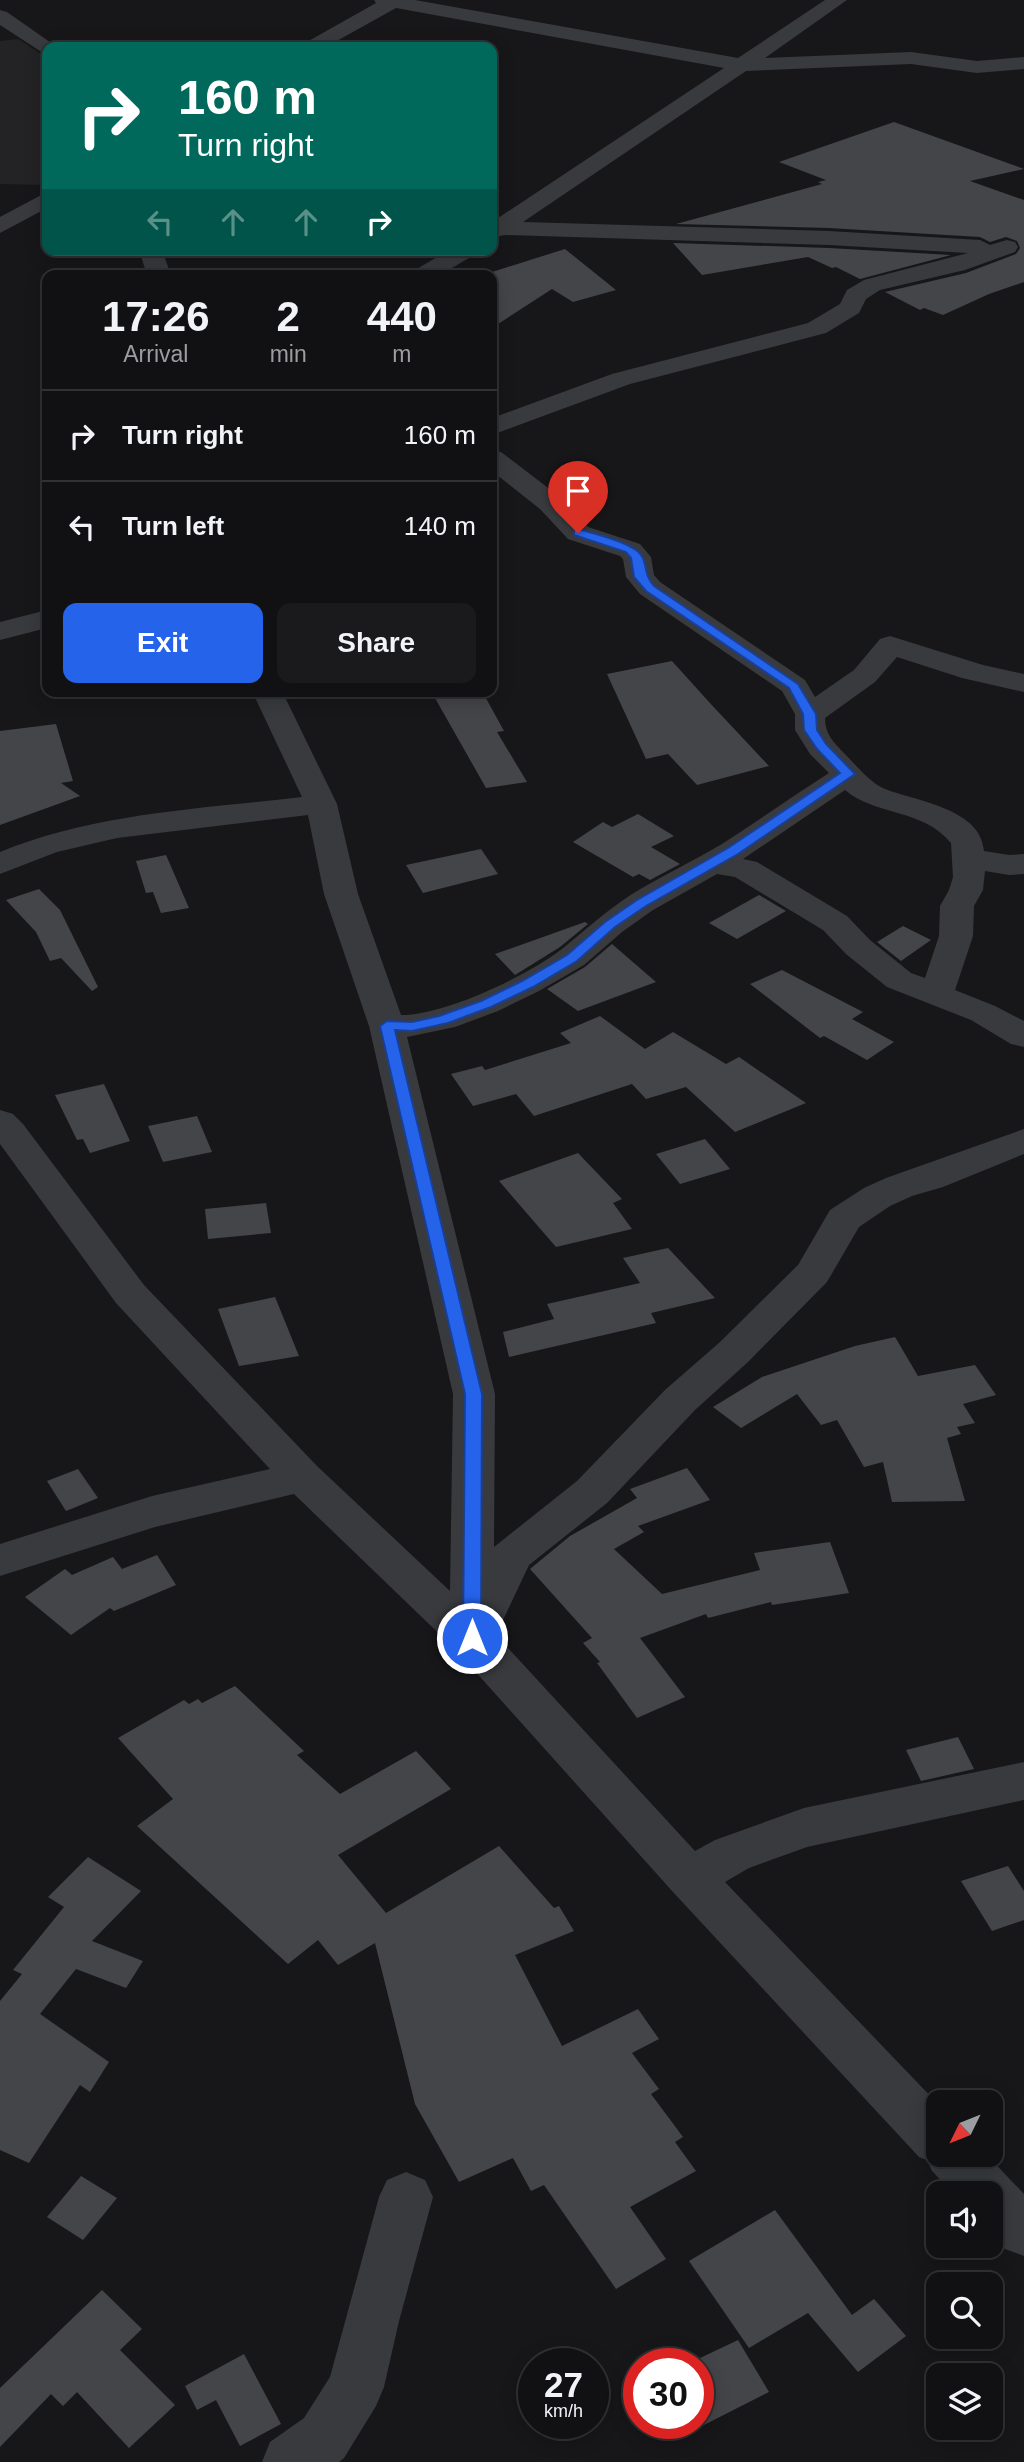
<!DOCTYPE html>
<style>
body{margin:0;font-family:Helvetica,sans-serif;background:#1a1a1c;color:#f1f3f6;height:100vh;display:flex;flex-direction:column;font-size:26px;white-space:nowrap}
*{box-sizing:border-box;margin:0}
p{font-size:23px;color:#9c9da0}
.icon{flex:none;width:38px;height:38px;fill:none;stroke:currentColor;stroke-width:2;stroke-linecap:round;stroke-linejoin:round}
.map{position:relative;flex:1;overflow:hidden}
.sheet{position:absolute;left:42px;top:270px;width:455px;height:427px;display:flex;flex-direction:column;background:#111113;border-radius:14px;box-shadow:0 4px 18px #0003,0 0 0 2px #303133}
.sheet>*{flex:none}
.hud{position:absolute;left:42px;top:42px;width:455px;height:214px;border-radius:14px;box-shadow:0 4px 18px #0003,0 0 0 2px #303133;background:#00695c;color:#fff;overflow:hidden}
.needle{width:46px;rotate:227deg}
.buttons{position:absolute;left:926px;top:2090px;display:grid;gap:14px}
.buttons a{display:grid;place-items:center;width:77px;height:77px;border-radius:14px;background:#111113;box-shadow:0 4px 18px #0003,0 0 0 2px #303133;font-size:35px}
.speed{position:absolute;left:518px;top:2348px;display:flex;gap:14px;font-size:35px;font-weight:700;text-align:center}
.speed>*{display:grid;place-content:center;width:91px;height:91px;border-radius:50%;background:#111113;box-shadow:0 4px 18px #0003,0 0 0 2px #303133;line-height:1}
.speed small{font-size:18px;font-weight:400}
.speed .limit{border:10px solid #d22;background:#fff;color:#111}
.pin{position:absolute;display:grid;place-items:center;width:60px;height:60px;color:#fff;margin:-72px -30px;border-radius:50% 50% 50% 0;rotate:-45deg;box-shadow:0 0 7px #0007}
.pin .icon{rotate:45deg}
.me{position:absolute;width:77px;margin:-38px;rotate:0deg;stroke-linejoin:round;filter:drop-shadow(0 0 5px #0008)}
.turn{display:flex;align-items:center;gap:24px;height:147px;padding:0 21px;font-size:32px}
.turn .icon{width:91px;height:91px;stroke-width:2.5}
.turn b{display:block;font-size:49px;line-height:60px}
.lanes{display:flex;align-items:center;height:66px;padding:0 21px;background:#0003;justify-content:center;gap:35px;direction:ltr}
.lanes .off{opacity:.35}
.eta{display:flex;justify-content:space-evenly;align-items:center;height:119px;text-align:center}
.eta b{font-size:42px;font-weight:700;line-height:49px}
.action{display:flex;gap:14px;margin-top:auto;padding:14px 21px}
.action a{flex:1;height:80px;border-radius:14px;background:#2563eb;color:#fff;font-size:28px;font-weight:700;line-height:80px;text-align:center}
.action a+a{background:#1a1a1c;color:#f1f3f6}
ul{padding:0;list-style:none}
li{display:flex;align-items:center;gap:21px;height:91px;padding:0 21px;border-top:2px solid #303133}
li div{flex:1}
li b{display:block;font-size:26px}
li em{font-style:normal}
.map>svg:first-child{display:block}
.built{fill:#232326}
.building{fill:#444549}
.lines{fill:none;stroke-linecap:round;stroke-linejoin:round}
.minor{fill:#393a3e;fill-rule:evenodd}
.route{fill:#2563eb;stroke:#184099;stroke-width:2}
</style>
<div class="map">
<svg width="1024" height="2462" viewBox="0 0 1024 2462">
<rect width="100%" height="100%" fill="#171719"/>
<polygon class="built" points="18,39 47,58 46,185 0,184 0,41"/>
<g class="building">
<polygon points="894,122 1024,169 970,181 1024,200 1024,282 989,294 943,315 924,308 920,310 885,292 966,273 1016,254 1020,248 1017,241 1006,237 990,242 980,237 829,228 676,224 822,184 818,182 826,180 779,162"/>
<polygon points="673,243 829,248 951,255 860,279 836,267 832,268 808,257 702,275"/>
<polygon points="565,249 616,290 573,302 552,289 492,328 492,272"/>
<polygon points="672,661 709,702 769,766 697,785 668,754 646,759 607,674"/>
<polygon points="431,691 482,691 504,731 497,732 527,782 486,788"/>
<polygon points="56,724 73,781 61,783 80,796 0,825 0,731"/>
<polygon points="638,814 674,836 651,847 680,864 650,880 639,874 633,877 573,842 603,822 612,827"/>
<polygon points="481,849 498,874 423,893 406,865"/>
<polygon points="166,855 189,908 161,913 153,892 146,893 136,861"/>
<polygon points="39,889 60,910 98,987 92,991 61,958 50,961 36,932 6,900"/>
<polygon points="759,895 786,911 737,939 709,923"/>
<polygon points="585,922 588,924 560,947 515,975 495,954"/>
<polygon points="903,926 931,940 901,961 877,942"/>
<polygon points="612,944 656,982 578,1011 547,989 585,967"/>
<polygon points="782,970 863,1012 852,1019 894,1042 867,1060 824,1036 820,1038 750,984"/>
<polygon points="600,1016 645,1049 673,1032 726,1064 739,1057 806,1103 735,1132 686,1087 646,1099 632,1084 534,1116 516,1094 473,1106 451,1074 482,1066 485,1070 571,1043 560,1033"/>
<polygon points="104,1084 130,1141 90,1153 83,1139 77,1140 55,1095"/>
<polygon points="197,1116 212,1152 163,1162 148,1126"/>
<polygon points="705,1139 730,1169 680,1184 656,1154"/>
<polygon points="578,1153 622,1199 613,1203 632,1229 556,1247 499,1181"/>
<polygon points="266,1203 271,1233 208,1239 205,1209"/>
<polygon points="668,1248 715,1298 651,1313 656,1323 509,1357 503,1332 554,1319 547,1304 640,1283 623,1258"/>
<polygon points="275,1297 299,1356 239,1366 218,1309"/>
<polygon points="895,1337 918,1376 975,1365 996,1395 963,1404 975,1423 957,1427 961,1434 947,1438 965,1501 892,1502 883,1462 864,1467 837,1420 821,1425 797,1394 741,1428 713,1407 762,1377 855,1346"/>
<polygon points="687,1468 710,1500 638,1526 644,1532 614,1549 662,1594 760,1570 754,1553 830,1542 849,1593 772,1605 771,1602 708,1618 706,1614 640,1638 685,1697 637,1718 597,1663 600,1662 583,1643 592,1638 530,1569 570,1536 637,1498 630,1489"/>
<polygon points="78,1469 98,1498 66,1511 47,1481"/>
<polygon points="157,1555 176,1585 114,1611 110,1608 71,1635 25,1597 65,1569 72,1575 113,1557 122,1569"/>
<polygon points="235,1686 304,1751 297,1755 340,1794 416,1751 451,1789 338,1855 386,1913 499,1846 554,1908 559,1906 574,1931 515,1955 562,2046 638,2009 659,2039 632,2053 659,2089 651,2094 683,2137 675,2142 696,2171 630,2207 666,2259 616,2289 544,2185 531,2191 513,2158 459,2182 415,2104 375,1943 338,1965 318,1940 288,1964 137,1826 173,1799 118,1738 184,1700 189,1704 198,1699 202,1703"/>
<polygon points="958,1737 974,1769 921,1781 906,1750"/>
<polygon points="88,1857 141,1891 92,1941 143,1961 126,1988 76,1969 40,2014 109,2062 90,2092 80,2085 29,2163 0,2150 0,2001 22,1974 13,1970 64,1907 48,1897"/>
<polygon points="1008,1866 1024,1891 1024,1920 992,1931 961,1881"/>
<polygon points="81,2176 117,2198 83,2240 47,2217"/>
<polygon points="775,2210 852,2315 874,2299 906,2336 858,2372 808,2313 749,2348 689,2261"/>
<polygon points="102,2290 142,2329 120,2350 175,2405 129,2448 77,2392 63,2406 51,2394 0,2447 0,2388"/>
<polygon points="738,2340 769,2392 698,2428 698,2359"/>
<polygon points="244,2354 281,2424 240,2446 216,2400 197,2410 185,2386"/>
</g>
<g class="lines">
<g class="minor">
<polygon points="374,0 415,0 738,58 825,0 847,0 765,58 911,52 977,61 1024,57 1024,69 977,73 911,64 746,71 523,222 829,231 980,240 990,245 1007,240 1015,242 1018,247 1015,252 965,270 880,290 866,299 859,313 826,333 630,384 492,435 492,418 612,374 808,323 840,304 847,290 864,280 968,253 829,245 504,235 492,238 492,222 724,68 396,8 326,47 302,47 305,43 376,3"/>
<polygon points="0,10 7,12 57,47 47,47 47,53 40,51 0,25"/>
<polygon points="47,192 47,208 0,233 0,217"/>
<polygon points="139,250 162,250 171,275 147,275"/>
<polygon points="449,250 477,250 474,255 440,275 411,275 415,270"/>
<path d="M492 450 501 452 560 497 588 527 640 544 651 557 654 575 660 582 805 680 815 697 854 670 880 639 890 636 983 665 1024 674V692L962 678 897 657 875 682 825 718C825 734 833 742 845 754 857 766 869 782 885 789 915 801 981 808 984 851L1009 855 1024 854V874L1009 875 985 871 983 890 974 906 973 936 955 990 995 1006 1024 1021V1047L1011 1044 971 1020 887 987 846 954 823 930 735 877 717 874 653 910 622 932 584 965 539 991 498 1011 455 1027 407 1037 495 1394 494 1547 577 1481 665 1390 720 1342 798 1265 830 1210 864 1188 886 1178 1024 1129V1154L943 1187 912 1196 890 1206 859 1227 827 1282 748 1362 695 1410 607 1503 529 1565 496 1635 695 1851 715 1840 804 1808 1024 1762V1800L807 1847 749 1868 725 1882 938 2104V2154H986L1024 2194V2256L1005 2249 990 2234V2193H953L932 2171 927 2160 919 2157 673 1892 456 1650 294 1494 155 1527 0 1576V1544L152 1496 270 1469 116 1303 0 1144V1110L13 1114 23 1124 144 1285 317 1466 450 1591 453 1394 369 1026 324 894 308 815 117 838 57 852 0 874V852C95 813 200 809 302 797L252 691H282L337 804 358 894 401 1015C445 1015 527 976 562 949 584 931 605 912 629 896 659 877 692 862 722 844 758 821 793 796 829 773L810 754 795 730V714L782 691 640 594 626 577 623 559 620 556 568 539 540 509 492 471ZM845 790C875 816 922 808 951 843L953 877 949 890 940 906 939 936 925 978 911 973 870 940 847 916 757 862 743 859Z"/>
<polygon points="47,610 47,628 0,640 0,622"/>
<polygon points="406,2172 425,2180 433,2197 399,2321 384,2387 376,2406 344,2458 339,2462 262,2462 270,2442 304,2418 330,2377 379,2197 387,2180"/>
</g>
</g>
<path class="route" d="M578 529C592 533 634 543 641 555 648 565 643 574 654 586L798 684 816 714 817 730 826 744 855 774 738 854 646 906 615 927 577 961 533 987 491 1007 448 1023 412 1031 395 1030 482 1394 481 1638 478 1643H465L463 1638 465 1394 380 1026 387 1021 412 1022 439 1016 481 1001 522 981 567 955 605 922 637 900 728 848 840 773 817 749 804 730 803 714 789 688 646 591 634 577 631 558 626 552 574 535V530Z"/>
</svg>
<div class="buttons">
<a><svg class="needle" viewBox="-14 -14 28 28"><path d="M0-13l5 13h-10z" fill="#e53935"/><path d="M0 13l5-13h-10z" fill="#9c9da0"/></svg></a>
<a><svg class="icon" aria-label="sound" viewBox="0 0 24 24"><path d="M4 9h4l5-4v14l-5-4H4zM17 9q2 3 0 6"/></svg></a>
<a><svg class="icon" aria-label="search" viewBox="0 0 24 24"><circle cx="10" cy="10" r="6"/><path d="M15 15l6 6"/></svg></a>
<a><svg class="icon" aria-label="layers" viewBox="0 0 24 24"><path d="M12 4l9 5-9 5-9-5zM3 14l9 5 9-5"/></svg></a>
</div>
<div class="speed"><div>27<small>km/h</small></div><div class="limit">30</div></div>
<div class="pin" style="left:578px;top:533px;background:#d93025"><svg class="icon" aria-label="arrive" viewBox="0 0 24 24"><path d="M6 21V4h12l-3 4 3 4H6"/></svg></div>
<svg class="me" style="left:472px;top:1638px" viewBox="-20 -20 40 40"><circle r="17" fill="#2563eb" stroke="#fff" stroke-width="3"/><path d="M0-11L8 9 0 5-8 9z" fill="#fff"/></svg>
<div class="hud">
<div class="turn"><svg class="icon" aria-label="right" viewBox="0 0 24 24"><path d="M7 20v-9h11M14 6l5 5-5 5"/></svg><div><b>160 m</b>Turn right</div></div>
<div class="lanes"><svg class="icon off" aria-label="left" viewBox="0 0 24 24"><path d="M17 20v-9H6M10 6l-5 5 5 5"/></svg><svg class="icon off" aria-label="ahead" viewBox="0 0 24 24"><path d="M12 20V5M6 11l6-6 6 6"/></svg><svg class="icon off" aria-label="ahead" viewBox="0 0 24 24"><path d="M12 20V5M6 11l6-6 6 6"/></svg><svg class="icon" aria-label="right" viewBox="0 0 24 24"><path d="M7 20v-9h11M14 6l5 5-5 5"/></svg></div>
</div>
<section class="sheet">
<div class="eta">
<div><b>17:26</b><p>Arrival</p></div>
<div><b>2</b><p>min</p></div>
<div><b>440</b><p>m</p></div>
</div>
<ul>
<li><svg class="icon" aria-label="right" viewBox="0 0 24 24"><path d="M7 20v-9h11M14 6l5 5-5 5"/></svg><div><b>Turn right</b></div><em>160 m</em></li>
<li><svg class="icon" aria-label="left" viewBox="0 0 24 24"><path d="M17 20v-9H6M10 6l-5 5 5 5"/></svg><div><b>Turn left</b></div><em>140 m</em></li>
</ul>
<div class="action"><a>Exit</a><a>Share</a></div>
</section>
</div>
